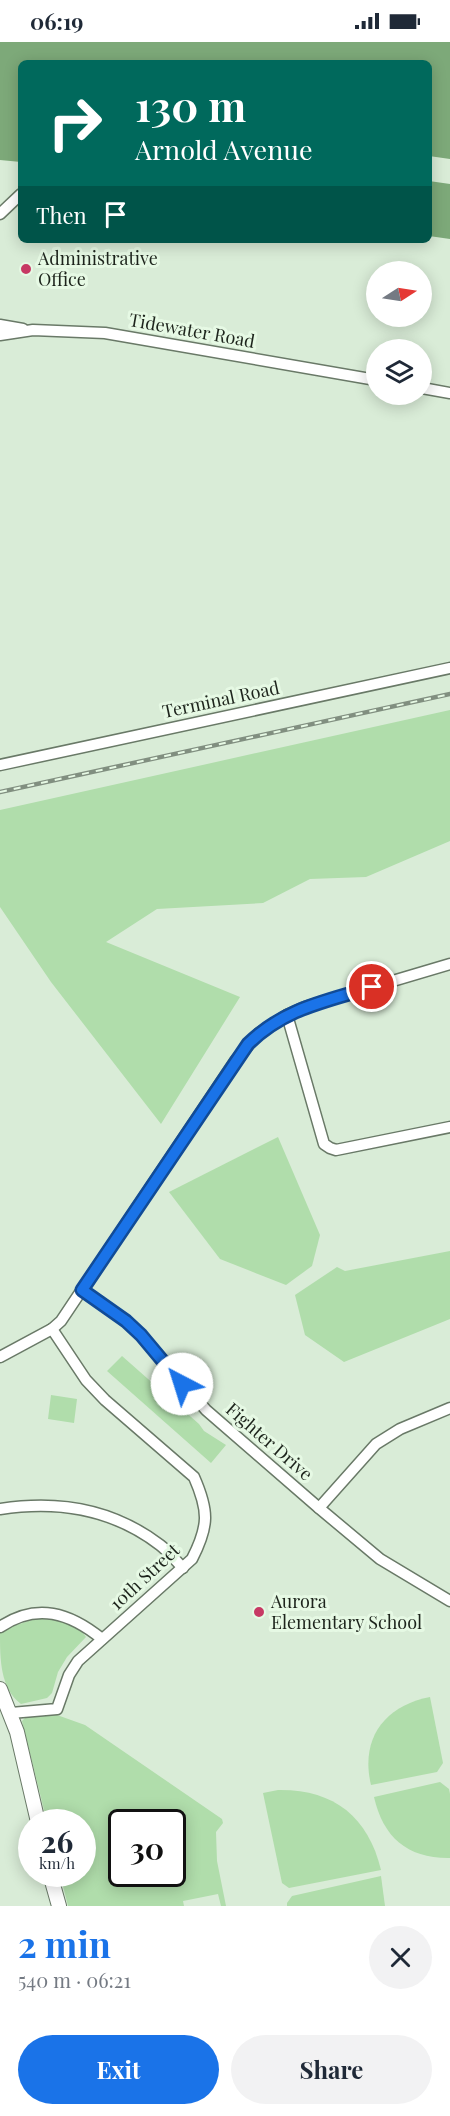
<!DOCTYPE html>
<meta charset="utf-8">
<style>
body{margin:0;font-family:"Playfair Display",serif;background:#f2f2f3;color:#1f2937;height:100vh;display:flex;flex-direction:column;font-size:22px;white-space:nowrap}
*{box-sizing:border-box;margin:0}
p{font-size:20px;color:#747a83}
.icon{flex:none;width:33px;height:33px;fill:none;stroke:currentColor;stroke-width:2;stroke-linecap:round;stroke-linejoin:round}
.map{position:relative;height:1864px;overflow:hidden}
.sheet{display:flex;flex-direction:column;background:#fff;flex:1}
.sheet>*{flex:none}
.guide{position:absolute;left:18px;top:18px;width:414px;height:183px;border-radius:9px;box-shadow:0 3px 15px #0003;background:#00695c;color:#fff;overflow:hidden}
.needle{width:39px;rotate:78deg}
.controls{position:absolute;left:366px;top:219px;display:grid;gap:12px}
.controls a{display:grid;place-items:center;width:66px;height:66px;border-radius:50%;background:#fff;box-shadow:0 3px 15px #0003;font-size:30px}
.speed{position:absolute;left:18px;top:1767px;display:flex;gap:12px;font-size:30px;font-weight:700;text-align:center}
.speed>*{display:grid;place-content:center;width:78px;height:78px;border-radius:50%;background:#fff;box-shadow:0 3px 15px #0003;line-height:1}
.speed small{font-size:15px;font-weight:400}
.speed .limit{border:3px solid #111;border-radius:9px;background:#fff;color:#111}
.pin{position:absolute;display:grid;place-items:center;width:51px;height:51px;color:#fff;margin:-26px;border:3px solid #fff;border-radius:50%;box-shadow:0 2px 6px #0007}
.me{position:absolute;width:66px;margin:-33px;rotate:320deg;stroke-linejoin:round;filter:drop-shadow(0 0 4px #0008)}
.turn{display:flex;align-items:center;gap:21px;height:126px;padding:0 18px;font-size:27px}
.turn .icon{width:78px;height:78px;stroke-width:2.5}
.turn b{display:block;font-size:42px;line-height:51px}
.then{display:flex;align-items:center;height:57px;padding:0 18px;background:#0003;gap:12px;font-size:22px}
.round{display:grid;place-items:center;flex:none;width:63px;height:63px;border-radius:32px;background:#f2f2f3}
.headline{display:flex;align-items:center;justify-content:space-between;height:102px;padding:0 18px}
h1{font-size:36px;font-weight:700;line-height:45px;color:#1a73e8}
.action{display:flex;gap:12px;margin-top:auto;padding:12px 18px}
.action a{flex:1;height:69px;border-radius:36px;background:#1a73e8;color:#fff;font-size:24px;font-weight:700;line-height:69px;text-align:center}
.action a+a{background:#f2f2f3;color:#1f2937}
.status{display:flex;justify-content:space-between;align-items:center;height:42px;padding:0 30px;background:#fff;direction:ltr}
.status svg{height:16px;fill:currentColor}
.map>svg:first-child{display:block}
.green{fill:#b0ddab;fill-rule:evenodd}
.water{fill:#7da979}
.pier{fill:#d9ecd7}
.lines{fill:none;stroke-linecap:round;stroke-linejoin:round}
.minor-casing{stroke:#697967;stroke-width:13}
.major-casing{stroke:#697967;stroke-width:16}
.minor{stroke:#fff;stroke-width:10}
.major{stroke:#fff;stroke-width:14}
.rail-casing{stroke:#818f80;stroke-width:4.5}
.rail{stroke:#e6f9e4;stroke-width:2;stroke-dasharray:7;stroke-linecap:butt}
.route-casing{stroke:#114b97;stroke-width:15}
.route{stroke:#1a73e8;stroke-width:10}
.poi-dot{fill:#c73964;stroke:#e6f9e4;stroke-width:2}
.labels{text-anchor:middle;stroke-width:6;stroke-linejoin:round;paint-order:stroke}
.poi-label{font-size:18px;fill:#1d241c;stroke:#e6f9e4;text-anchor:start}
.street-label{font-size:18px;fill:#1d241c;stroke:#e6f9e4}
</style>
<div class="status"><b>06:19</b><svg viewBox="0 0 49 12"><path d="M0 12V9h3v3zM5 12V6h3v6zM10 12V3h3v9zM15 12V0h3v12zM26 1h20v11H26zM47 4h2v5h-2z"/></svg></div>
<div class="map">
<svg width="450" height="1864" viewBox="0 0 450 1864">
<rect width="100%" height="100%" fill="#d9ecd7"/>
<g class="green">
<polygon points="450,668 450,799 366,835 310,837 263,861 157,867 106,900 240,955 161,1082 51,940 0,865 0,768"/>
<polygon points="278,1095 320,1193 312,1224 286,1243 220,1217 169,1150"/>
<polygon points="450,1209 450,1277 344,1320 305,1293 295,1253 337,1225 345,1229"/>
<polygon points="122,1314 199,1382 204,1389 226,1403 211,1421 107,1329"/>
<polygon points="51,1353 77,1357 74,1381 48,1377"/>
<path d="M35 1577C52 1577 76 1579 86 1595L67 1615 58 1630 52 1651 47 1656 21 1662C0 1646 0 1617 0 1591L10 1585Z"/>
<path d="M430 1655 443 1721 437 1730 371 1743C360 1697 384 1664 430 1655Z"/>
<path d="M57 1673 85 1683 222 1777 223 1781 216 1790 217 1819 226 1864H221L218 1852 183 1859 184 1864H68L60 1832H82V1780H47L22 1679 26 1675ZM122 1780H172V1832H122Z"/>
<path d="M440 1740 449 1747 450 1752V1816H448C407 1816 383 1795 374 1755Z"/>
<path d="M278 1748C333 1747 368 1774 381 1828L289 1846 282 1841 263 1751Z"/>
<polygon points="381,1834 385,1864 287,1864 287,1861 292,1854"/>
</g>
<polygon class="water" points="0,0 450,0 450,197 429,194 429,21 21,21 21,120 0,118"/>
<polygon class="pier" points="429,114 450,117 450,142 429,139"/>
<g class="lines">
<g class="minor-casing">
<g id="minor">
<polyline points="0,172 21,152"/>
<polyline points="0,283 23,287"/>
<polyline points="0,293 33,288 105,291 376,338"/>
<polyline points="422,346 450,351"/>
<polyline points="0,723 450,626"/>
<polyline points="450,922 305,965 287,973 324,1102 330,1106 336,1108 450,1085"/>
<polyline points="83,1248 126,1279 141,1293 206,1368 319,1466 380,1517 450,1559"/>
<polyline points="0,1315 52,1287 61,1279 235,1019 259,991 287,973"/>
<polyline points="319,1466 376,1402 400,1387 450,1366"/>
<path d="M0 1467C57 1458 113 1467 160 1503 168 1509 175 1518 183 1526"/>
<path d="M0 1585C37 1560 70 1571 102 1597"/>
<path d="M11 1671 57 1667 69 1633 78 1619 192 1517C209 1484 209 1469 194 1435L105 1358 86 1338 52 1287"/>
</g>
</g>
<g class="major-casing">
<g id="major">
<polyline points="0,1647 17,1690 38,1780"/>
<polyline points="50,1832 59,1864"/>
</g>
</g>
<use href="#minor" class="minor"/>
<use href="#major" class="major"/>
<g class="rail-casing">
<polyline id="rail" points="0,750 450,652"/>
</g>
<use href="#rail" class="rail"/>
</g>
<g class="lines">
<g class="route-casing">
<path id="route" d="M182 1342 141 1293 126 1279 82 1248 248 1002C285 966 324 960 372 945"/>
</g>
<use href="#route" class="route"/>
</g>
<g class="poi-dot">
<circle cx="26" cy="227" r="6"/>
<circle cx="259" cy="1570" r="6"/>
</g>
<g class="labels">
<g class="poi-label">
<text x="38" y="223">Administrative<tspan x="38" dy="21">Office</tspan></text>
<text x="271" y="1566">Aurora<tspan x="271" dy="21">Elementary School</tspan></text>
</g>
<g class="street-label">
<text transform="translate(192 289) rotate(10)" y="6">Tidewater Road</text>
<text transform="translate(221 658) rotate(-12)" y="6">Terminal Road</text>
<text transform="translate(269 1400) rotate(41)" y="6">Fighter Drive</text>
<text transform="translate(145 1535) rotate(-43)" y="6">10th Street</text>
</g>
</g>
</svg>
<div class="controls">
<a><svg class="needle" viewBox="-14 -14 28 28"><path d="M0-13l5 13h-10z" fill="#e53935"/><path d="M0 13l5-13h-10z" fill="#747a83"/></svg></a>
<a><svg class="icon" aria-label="layers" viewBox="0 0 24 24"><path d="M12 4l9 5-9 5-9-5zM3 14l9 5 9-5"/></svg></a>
</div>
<div class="speed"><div>26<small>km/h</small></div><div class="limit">30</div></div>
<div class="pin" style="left:372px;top:945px;background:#d93025"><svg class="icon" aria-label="arrive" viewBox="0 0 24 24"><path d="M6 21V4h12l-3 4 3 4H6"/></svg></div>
<svg class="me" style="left:182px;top:1342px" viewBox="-20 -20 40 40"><circle r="19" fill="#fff"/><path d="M0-13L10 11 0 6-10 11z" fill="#1a73e8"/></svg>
<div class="guide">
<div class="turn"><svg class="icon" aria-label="right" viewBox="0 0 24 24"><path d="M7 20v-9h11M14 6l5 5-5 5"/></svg><div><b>130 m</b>Arnold Avenue</div></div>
<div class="then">Then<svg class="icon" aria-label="arrive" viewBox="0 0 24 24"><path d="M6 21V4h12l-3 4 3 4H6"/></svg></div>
</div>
</div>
<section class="sheet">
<div class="headline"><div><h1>2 min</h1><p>540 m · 06:21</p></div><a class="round"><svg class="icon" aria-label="close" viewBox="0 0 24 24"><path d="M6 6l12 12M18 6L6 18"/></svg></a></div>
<div class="action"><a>Exit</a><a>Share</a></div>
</section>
